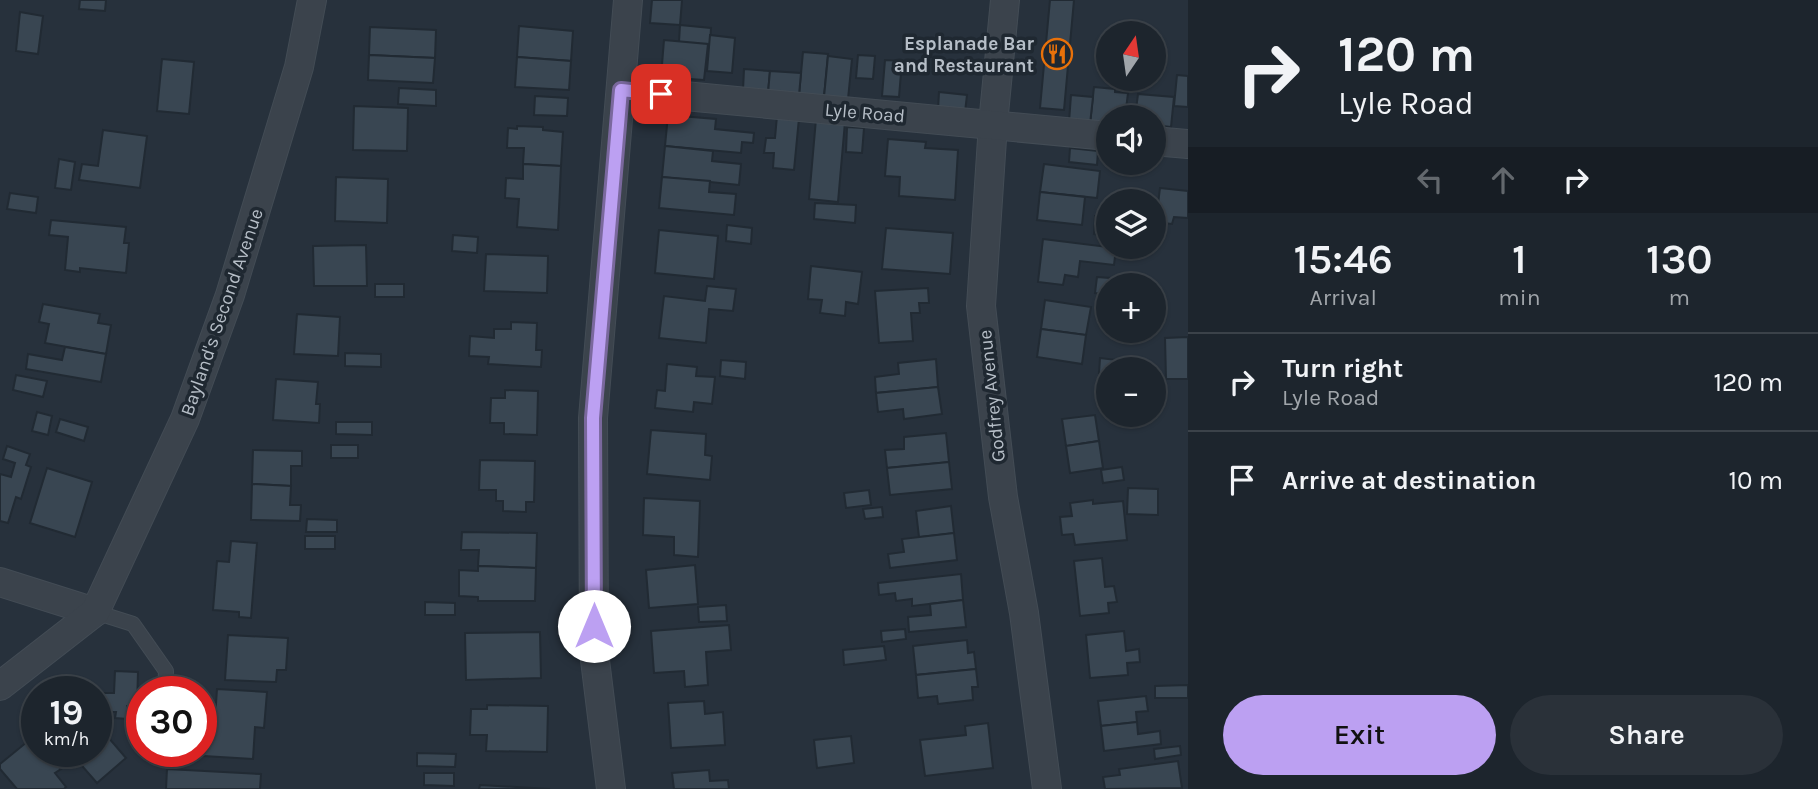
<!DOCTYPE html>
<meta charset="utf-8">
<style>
body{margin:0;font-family:Karla,sans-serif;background:#2a3139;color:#f1f3f6;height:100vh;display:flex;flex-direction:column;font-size:26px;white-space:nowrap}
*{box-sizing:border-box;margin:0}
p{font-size:23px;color:#a0a5aa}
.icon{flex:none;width:38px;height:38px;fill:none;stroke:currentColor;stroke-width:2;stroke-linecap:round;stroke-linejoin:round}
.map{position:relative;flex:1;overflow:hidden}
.panel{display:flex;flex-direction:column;background:#1d252d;width:630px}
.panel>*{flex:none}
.top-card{background:#1d252d;color:#f1f3f6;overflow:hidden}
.needle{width:46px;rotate:13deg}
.controls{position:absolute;left:1096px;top:21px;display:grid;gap:14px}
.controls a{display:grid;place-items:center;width:70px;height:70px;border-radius:50%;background:#1d252d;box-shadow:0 2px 5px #0004,0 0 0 2px #3b4249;font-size:35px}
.speed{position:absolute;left:21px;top:676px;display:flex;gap:14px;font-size:35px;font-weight:700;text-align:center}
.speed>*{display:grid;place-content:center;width:91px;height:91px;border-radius:50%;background:#1d252d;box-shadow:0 2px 5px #0004,0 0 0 2px #3b4249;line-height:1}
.speed small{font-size:18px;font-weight:400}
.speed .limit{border:10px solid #d22;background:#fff;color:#111}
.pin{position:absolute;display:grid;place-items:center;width:60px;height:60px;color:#fff;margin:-30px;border-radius:14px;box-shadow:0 4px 10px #0006}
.me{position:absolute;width:77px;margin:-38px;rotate:0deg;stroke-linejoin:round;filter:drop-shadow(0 0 5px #0008)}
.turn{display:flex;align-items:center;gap:24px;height:147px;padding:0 35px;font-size:32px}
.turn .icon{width:91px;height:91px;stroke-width:2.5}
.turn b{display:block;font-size:49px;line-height:60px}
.lanes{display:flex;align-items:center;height:66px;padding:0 35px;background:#0003;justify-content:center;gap:35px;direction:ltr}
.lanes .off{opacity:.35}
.eta{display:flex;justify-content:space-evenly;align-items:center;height:119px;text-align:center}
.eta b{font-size:42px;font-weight:600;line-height:49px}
.action{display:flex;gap:14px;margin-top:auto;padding:14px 35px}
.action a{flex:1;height:80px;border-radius:42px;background:#bca0f2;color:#111;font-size:28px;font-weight:600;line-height:80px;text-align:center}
.action a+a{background:#2a3139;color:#f1f3f6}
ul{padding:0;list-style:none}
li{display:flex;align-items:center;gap:21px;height:98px;padding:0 35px;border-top:2px solid #3b4249}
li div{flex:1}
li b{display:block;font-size:26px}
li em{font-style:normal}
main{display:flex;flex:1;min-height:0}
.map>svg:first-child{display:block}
.building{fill:#394652;stroke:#212a33;stroke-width:2}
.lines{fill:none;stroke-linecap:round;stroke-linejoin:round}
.service-casing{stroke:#434c55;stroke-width:16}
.minor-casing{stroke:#434c55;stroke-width:30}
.service{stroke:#3b434c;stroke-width:14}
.minor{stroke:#3b434c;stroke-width:28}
.route-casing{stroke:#7a689d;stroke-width:18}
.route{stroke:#bca0f2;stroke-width:12}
.labels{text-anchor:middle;stroke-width:7;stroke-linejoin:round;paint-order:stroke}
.poi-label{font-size:19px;font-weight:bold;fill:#b6bec7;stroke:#1f2831;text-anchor:end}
.street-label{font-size:19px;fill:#b6bec7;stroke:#1f2831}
</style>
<main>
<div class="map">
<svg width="1188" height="789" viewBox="0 0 1188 789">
<rect width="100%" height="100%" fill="#27313c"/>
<g class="building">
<polygon points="80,0 106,0 105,11 79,9"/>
<polygon points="652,0 682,0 680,25 650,23"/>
<polygon points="1050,0 1074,0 1064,110 1040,108"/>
<polygon points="20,12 43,16 38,54 16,51"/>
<polygon points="680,25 711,28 710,45 679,42"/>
<polygon points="519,26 573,31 571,61 517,57"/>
<polygon points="370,27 436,30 435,58 369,55"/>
<polygon points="710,35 735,38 732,73 707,71"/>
<polygon points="664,40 708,44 704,80 661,77"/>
<polygon points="803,52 828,54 824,97 799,95"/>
<polygon points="369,55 435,58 433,83 368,80"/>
<polygon points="858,55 875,56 873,79 856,78"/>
<polygon points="828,56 852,59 848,99 824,97"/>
<polygon points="517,57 571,61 569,90 515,87"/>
<polygon points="162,59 194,62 189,114 157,111"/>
<polygon points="885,60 902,61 899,97 882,96"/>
<polygon points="744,69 770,71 768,93 743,90"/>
<polygon points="770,71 801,73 799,95 768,93"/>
<polygon points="1177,75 1188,76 1188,107 1174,106"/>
<polygon points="1094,87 1115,89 1115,92 1128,93 1125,117 1108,117 1108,126 1090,124"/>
<polygon points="399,88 436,90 436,106 398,104"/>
<polygon points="939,92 967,95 965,112 938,110"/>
<polygon points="1138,94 1174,97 1171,127 1153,125 1153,117 1135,117"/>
<polygon points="1071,95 1093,97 1090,124 1069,122"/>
<polygon points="535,96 568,98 567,116 534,115"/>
<polygon points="354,106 408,108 407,151 353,150"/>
<polygon points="668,115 716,119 715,129 754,133 753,143 742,142 741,153 665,146"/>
<polygon points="777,116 799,118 794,170 773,168 774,153 764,153 766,138 775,138"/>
<polygon points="816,119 845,122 838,202 809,199"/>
<polygon points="517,126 543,127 543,130 563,132 561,166 523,164 524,148 507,148 508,128 517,129"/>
<polygon points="847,127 864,128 862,153 846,152"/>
<polygon points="103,130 147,136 140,188 79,180 82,164 98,166"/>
<polygon points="888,139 926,142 925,148 958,150 955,200 899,196 900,177 885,176"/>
<polygon points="665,146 713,151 712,161 741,164 739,185 662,177"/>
<polygon points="1070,148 1098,151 1097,165 1069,162"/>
<polygon points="59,159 75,162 71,190 55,188"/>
<polygon points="523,164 561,166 558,230 517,227 519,199 505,198 506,178 523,179"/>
<polygon points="1044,164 1100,171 1097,198 1040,192"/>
<polygon points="336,177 388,179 387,223 335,221"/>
<polygon points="662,177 710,181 709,192 736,194 734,215 659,208"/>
<polygon points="1160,188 1188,191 1188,218 1174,217 1172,224 1153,222 1153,204 1158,204"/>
<polygon points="1040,192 1085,197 1082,225 1037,220"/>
<polygon points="10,193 38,197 36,213 7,209"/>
<polygon points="815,203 856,205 855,223 814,219"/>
<polygon points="1095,216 1108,217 1108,235 1094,234"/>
<polygon points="51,220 126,227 124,243 129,243 126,273 80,268 80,272 65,270 68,237 49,235"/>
<polygon points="727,225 752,228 751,244 726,241"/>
<polygon points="886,228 953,233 950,274 882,269"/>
<polygon points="659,230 718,236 714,279 655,273"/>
<polygon points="453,235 478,237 477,253 452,251"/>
<polygon points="1043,239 1116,248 1114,265 1080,261 1078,277 1065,275 1063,285 1038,282"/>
<polygon points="366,245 367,286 314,286 313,246"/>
<polygon points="486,254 548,256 547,293 484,291"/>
<polygon points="811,266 862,272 858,304 846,302 845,316 820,313 822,300 808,299"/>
<polygon points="1097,277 1110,278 1108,294 1095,293"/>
<rect x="375" y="284" width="29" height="13"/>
<polygon points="707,286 736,289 733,311 709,309 706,343 659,338 664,296 705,301"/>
<polygon points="928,288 929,303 919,303 920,313 911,313 913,341 879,343 875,291"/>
<polygon points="1045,300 1091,307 1086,335 1041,329"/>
<polygon points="43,304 100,314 98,323 111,325 106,354 45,343 49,324 39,322"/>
<polygon points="297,314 340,317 338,356 294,354"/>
<polygon points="511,322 537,323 536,350 542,350 541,367 488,364 489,357 469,356 470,336 494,338 494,329 511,329"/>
<polygon points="1041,329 1086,335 1082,364 1037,357"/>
<polygon points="1188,337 1188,379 1166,379 1165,338"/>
<polygon points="65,347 106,354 101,382 26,369 28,354 62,360"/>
<polygon points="345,353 381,354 381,367 345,366"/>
<polygon points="1100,358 1125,361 1124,369 1108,369 1108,373 1099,373"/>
<polygon points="936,359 938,387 876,393 875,377 899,374 898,363"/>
<polygon points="721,360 746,362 745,379 720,376"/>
<polygon points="667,364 697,367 696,376 715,377 712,404 694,402 693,412 655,408 657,390 665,391"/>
<polygon points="16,375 47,381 43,397 13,390"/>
<polygon points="276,379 318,382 316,404 320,404 319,423 273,420"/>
<polygon points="938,387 942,414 904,419 903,409 878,412 876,393"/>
<polygon points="505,390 538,391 537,435 504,434 504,423 490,423 491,398 505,398"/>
<polygon points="37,412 52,416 48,435 32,431"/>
<polygon points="1095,415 1099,441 1066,446 1062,419"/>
<polygon points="60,419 88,427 84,441 56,432"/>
<polygon points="336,422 372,422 372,435 336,434"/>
<polygon points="651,430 706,434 705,455 712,456 710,480 647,474"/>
<polygon points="946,433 949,462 887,468 885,450 904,449 904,437"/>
<polygon points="1099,441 1103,468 1070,473 1066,446"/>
<rect x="331" y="445" width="27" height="13"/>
<polygon points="7,446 30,454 26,465 31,467 21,499 16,497 8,523 0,521 0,474 11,477 15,463 3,459"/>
<polygon points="253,450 302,451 302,466 291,466 291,486 252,484"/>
<polygon points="480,460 535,461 534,502 526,502 526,512 503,511 503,501 496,501 496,490 479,490"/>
<polygon points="949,462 952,489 890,495 887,468"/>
<polygon points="1122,467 1124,480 1103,483 1101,470"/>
<polygon points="47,468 92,482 75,537 30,523"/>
<polygon points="252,484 291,486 290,505 301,505 300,521 251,520"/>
<polygon points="1128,488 1158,489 1158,515 1127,514"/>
<polygon points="869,490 871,505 846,508 844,493"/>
<polygon points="644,498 700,501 698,557 674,555 674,537 643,535"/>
<polygon points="1093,500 1093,504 1123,501 1127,540 1075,545 1073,534 1062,535 1060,517 1072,516 1070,503"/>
<polygon points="951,506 954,533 919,537 916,511"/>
<polygon points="882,507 883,517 865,519 863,509"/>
<polygon points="307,519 337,520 337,532 306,532"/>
<polygon points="462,532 537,533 536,568 478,566 479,550 461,550"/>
<polygon points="954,533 957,560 890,568 888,554 904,552 902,539"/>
<rect x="305" y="536" width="30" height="13"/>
<polygon points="231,541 257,543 251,618 239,617 239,612 213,610 217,561 229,562"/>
<polygon points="1102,558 1105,587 1114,586 1117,602 1108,603 1109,613 1080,616 1074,561"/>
<polygon points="695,565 698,604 649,608 646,570"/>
<polygon points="478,566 536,568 535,601 478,601 478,597 459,596 459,570 478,571"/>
<polygon points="961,574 963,600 912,606 912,599 896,601 895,593 879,595 878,583"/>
<polygon points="963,600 966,627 909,632 908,617 931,615 930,604"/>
<polygon points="425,602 455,603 455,615 425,615"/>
<polygon points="726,605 727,621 699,622 698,607"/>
<polygon points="729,625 731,650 706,652 708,685 685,687 684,671 654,673 651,631"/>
<polygon points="905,629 906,639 882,642 881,631"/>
<polygon points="1124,631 1126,651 1139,649 1140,662 1127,663 1128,675 1090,678 1086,635"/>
<polygon points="540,632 541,678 466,680 465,633"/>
<polygon points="228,635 288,638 286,670 277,670 276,682 225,680"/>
<polygon points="967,640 968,653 974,652 976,669 916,675 913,646"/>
<polygon points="884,646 886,660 844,665 843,650"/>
<polygon points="976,669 978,687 972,687 973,700 938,704 937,696 918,698 916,675"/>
<polygon points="115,671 138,672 137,706 127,706 127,719 115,718 116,712 96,712 96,693 114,693"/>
<polygon points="1188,685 1188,698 1155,698 1155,686"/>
<polygon points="217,689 267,692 264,728 255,727 253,759 187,755 187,751 201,751 201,731 214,732"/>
<polygon points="1146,696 1148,711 1136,712 1137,722 1101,726 1098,701"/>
<polygon points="704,701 705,714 723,712 725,745 671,748 668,703"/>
<polygon points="487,705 548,706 547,752 486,751 487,735 470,735 471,709 487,709"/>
<polygon points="1137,722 1138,734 1160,731 1161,744 1104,751 1101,726"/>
<polygon points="96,723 126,758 97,783 76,759 83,752 82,751 96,751"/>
<polygon points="988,723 993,768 925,776 920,740 966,735 965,726"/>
<polygon points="851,736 854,763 817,768 814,740"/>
<polygon points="33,737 37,741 37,751 45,751 61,769 55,773 66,787 64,789 17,789 0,769 0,764"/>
<polygon points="1180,746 1181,755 1155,759 1154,749"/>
<polygon points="417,753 456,754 455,767 417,766"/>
<polygon points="1178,761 1182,788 1105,789 1103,777 1120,775 1119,769"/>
<polygon points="167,769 261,774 260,789 166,789"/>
<polygon points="709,770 710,781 728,780 729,789 674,789 672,773"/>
<polygon points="424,773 454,773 454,786 424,785"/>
<polygon points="480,785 550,789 479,789"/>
</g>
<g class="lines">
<g class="service-casing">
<g id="service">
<polyline points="95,612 133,624 166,671 165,691"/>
<polyline points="155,755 156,751"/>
</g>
</g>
<g class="minor-casing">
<g id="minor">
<polyline points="1005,0 993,124 981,306 1003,497 1024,613 1047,789"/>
<polyline points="621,90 1108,136"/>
<polyline points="1153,141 1188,144"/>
<polyline points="0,582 95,612"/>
<polyline points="0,686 95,612 185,419 230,295 299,67 312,0"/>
<polyline points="611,789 594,652 593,418 628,0"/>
</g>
</g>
<use href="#service" class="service"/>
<use href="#minor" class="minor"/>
</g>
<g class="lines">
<g class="route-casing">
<polyline id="route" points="594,626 593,418 621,90 661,94"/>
</g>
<use href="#route" class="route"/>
</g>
<defs>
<g id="restaurant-ring" transform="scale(1.575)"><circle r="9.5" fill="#1f2831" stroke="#e8710a" stroke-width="1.5"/><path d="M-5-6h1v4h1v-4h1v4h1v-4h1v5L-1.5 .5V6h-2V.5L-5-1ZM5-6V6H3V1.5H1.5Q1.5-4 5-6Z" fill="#e8710a"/></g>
</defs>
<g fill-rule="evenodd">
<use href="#restaurant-ring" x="1057" y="54"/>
</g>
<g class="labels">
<g class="poi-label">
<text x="1034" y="50">Esplanade Bar<tspan x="1034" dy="22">and Restaurant</tspan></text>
</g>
<g class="street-label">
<text transform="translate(865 112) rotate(5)" y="7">Lyle Road</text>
<text transform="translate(221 312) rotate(-71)" y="7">Bayland's Second Avenue</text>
<text transform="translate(991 396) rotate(-96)" y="7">Godfrey Avenue</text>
</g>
</g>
</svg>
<div class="controls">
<a><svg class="needle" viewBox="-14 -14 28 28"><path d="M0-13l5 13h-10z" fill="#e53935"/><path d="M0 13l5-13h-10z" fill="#a0a5aa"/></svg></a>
<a><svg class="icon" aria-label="sound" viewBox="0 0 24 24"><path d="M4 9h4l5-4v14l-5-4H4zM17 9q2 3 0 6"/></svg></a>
<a><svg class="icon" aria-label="layers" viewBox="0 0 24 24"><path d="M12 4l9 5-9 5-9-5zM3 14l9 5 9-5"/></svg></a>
<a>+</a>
<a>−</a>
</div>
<div class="speed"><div>19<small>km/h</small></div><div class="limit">30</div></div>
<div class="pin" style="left:661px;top:94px;background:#d93025"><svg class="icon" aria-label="arrive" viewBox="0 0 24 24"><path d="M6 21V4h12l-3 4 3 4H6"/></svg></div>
<svg class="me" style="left:594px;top:626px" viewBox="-20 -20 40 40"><circle r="19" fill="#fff"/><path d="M0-13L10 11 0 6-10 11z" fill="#bca0f2"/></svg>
</div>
<section class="panel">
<div class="top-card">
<div class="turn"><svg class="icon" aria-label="right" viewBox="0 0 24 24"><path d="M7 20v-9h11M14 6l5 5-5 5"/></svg><div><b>120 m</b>Lyle Road</div></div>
<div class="lanes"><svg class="icon off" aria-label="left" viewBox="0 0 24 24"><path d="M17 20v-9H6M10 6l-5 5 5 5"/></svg><svg class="icon off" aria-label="ahead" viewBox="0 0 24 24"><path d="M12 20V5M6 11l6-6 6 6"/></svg><svg class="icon" aria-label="right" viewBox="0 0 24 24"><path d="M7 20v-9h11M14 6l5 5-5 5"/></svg></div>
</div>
<div class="eta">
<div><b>15:46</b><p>Arrival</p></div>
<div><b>1</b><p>min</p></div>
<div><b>130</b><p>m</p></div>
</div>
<ul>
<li><svg class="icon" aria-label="right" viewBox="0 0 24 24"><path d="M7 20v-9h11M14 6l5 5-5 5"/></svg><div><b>Turn right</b><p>Lyle Road</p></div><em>120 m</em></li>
<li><svg class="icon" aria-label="arrive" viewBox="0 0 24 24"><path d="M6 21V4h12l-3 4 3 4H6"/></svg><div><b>Arrive at destination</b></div><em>10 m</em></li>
</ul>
<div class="action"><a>Exit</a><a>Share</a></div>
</section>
</main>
